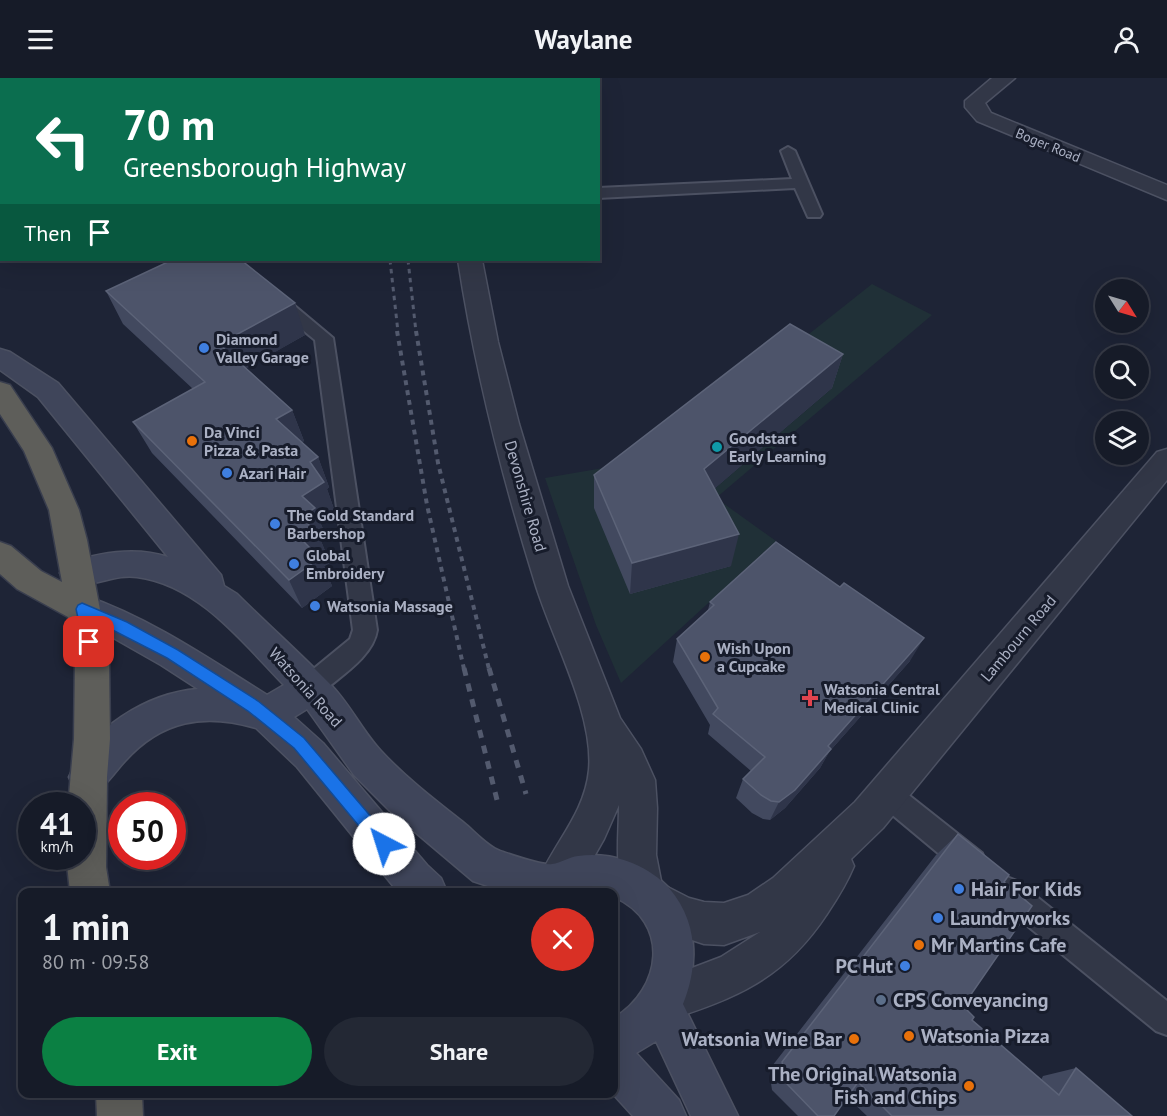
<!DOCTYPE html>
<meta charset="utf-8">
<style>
body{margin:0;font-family:"PT Sans",sans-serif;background:#232834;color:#f1f3f6;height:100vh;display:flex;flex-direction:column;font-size:22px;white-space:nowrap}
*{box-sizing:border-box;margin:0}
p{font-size:20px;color:#9ea1a8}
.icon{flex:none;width:33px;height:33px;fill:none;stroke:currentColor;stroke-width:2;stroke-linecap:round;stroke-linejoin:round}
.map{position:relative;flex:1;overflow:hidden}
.side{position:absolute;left:18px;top:810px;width:600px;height:210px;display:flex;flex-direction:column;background:#161b28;border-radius:12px;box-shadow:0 6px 24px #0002,0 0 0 2px #353945}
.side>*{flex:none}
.top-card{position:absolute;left:0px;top:0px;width:600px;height:183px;box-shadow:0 6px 24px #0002,0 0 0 2px #353945;background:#0b6e4f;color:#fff;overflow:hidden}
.needle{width:39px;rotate:127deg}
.fabs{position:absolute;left:1095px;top:201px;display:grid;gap:12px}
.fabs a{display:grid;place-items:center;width:54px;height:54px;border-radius:50%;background:#161b28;box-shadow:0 6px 24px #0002,0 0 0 2px #353945;font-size:30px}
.speed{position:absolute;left:18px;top:714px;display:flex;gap:12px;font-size:30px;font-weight:700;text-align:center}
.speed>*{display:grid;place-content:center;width:78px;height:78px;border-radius:50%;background:#161b28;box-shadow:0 6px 24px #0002,0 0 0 2px #353945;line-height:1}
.speed small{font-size:15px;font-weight:400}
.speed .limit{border:9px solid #d22;background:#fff;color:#111}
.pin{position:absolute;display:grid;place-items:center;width:51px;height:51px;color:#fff;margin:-26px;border-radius:12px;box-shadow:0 3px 9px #0006}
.me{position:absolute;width:66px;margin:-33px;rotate:320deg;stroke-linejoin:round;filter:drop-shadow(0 0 4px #0008)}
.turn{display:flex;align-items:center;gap:21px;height:126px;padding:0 24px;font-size:27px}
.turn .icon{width:78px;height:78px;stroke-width:2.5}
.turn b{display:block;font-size:42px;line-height:51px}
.then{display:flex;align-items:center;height:57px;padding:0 24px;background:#0003;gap:12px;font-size:22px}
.round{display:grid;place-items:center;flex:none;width:63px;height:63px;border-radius:32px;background:#232834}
.headline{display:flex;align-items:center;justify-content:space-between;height:102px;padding:0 24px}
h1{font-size:36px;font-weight:700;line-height:45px}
.primary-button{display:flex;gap:12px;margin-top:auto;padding:12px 24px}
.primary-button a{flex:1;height:69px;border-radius:36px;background:#0b8043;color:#fff;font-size:24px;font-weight:700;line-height:69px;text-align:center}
.primary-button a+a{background:#232834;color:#f1f3f6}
header{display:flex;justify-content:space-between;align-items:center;height:78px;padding:0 24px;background:#161b28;font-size:27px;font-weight:700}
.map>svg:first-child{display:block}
.green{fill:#203037;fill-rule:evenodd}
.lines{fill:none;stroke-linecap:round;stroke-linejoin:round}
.service-casing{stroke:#4c5162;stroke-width:4}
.minor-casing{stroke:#4c5162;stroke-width:3}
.tertiary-casing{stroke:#4c5162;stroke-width:3}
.secondary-casing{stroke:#4c5162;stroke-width:3}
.trunk-casing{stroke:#393e4e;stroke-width:3}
.service{fill:#323747;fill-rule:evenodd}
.minor{fill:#323747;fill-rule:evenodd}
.tertiary{fill:#323747;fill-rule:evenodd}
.secondary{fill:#3f455a;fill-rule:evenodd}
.trunk{fill:#5e5e5a;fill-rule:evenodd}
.rail-far2{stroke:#535a6e;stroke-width:3;stroke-dasharray:4.5 4.5;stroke-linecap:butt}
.rail-far1{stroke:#535a6e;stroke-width:4;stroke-dasharray:5 5;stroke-linecap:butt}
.rail{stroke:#535a6e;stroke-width:5;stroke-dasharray:8 8;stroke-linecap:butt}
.wall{fill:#42495f}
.shaded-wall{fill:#2f354a}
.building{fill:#4d546a;stroke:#5c6378;stroke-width:1.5}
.route{fill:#1a73e8;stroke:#114b97;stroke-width:1.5}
.shop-dot{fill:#3f7fe0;stroke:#171c2b;stroke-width:2}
.food-dot{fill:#e8710a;stroke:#171c2b;stroke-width:2}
.culture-dot{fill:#0f9aa8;stroke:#171c2b;stroke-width:2}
.health-dot{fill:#e0444e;stroke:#171c2b;stroke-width:2}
.service-dot{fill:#5c6f8a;stroke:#171c2b;stroke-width:2}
.labels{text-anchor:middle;stroke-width:6;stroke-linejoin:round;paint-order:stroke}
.far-street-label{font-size:14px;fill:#abb1c4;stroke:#171c2b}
.poi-label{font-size:16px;font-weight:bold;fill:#abb1c4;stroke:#171c2b;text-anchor:start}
.street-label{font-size:16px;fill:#abb1c4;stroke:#171c2b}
.near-poi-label{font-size:20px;font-weight:bold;fill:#abb1c4;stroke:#171c2b;text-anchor:start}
</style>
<header><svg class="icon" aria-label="menu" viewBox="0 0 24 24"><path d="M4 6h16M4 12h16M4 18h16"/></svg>Waylane<svg class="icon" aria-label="person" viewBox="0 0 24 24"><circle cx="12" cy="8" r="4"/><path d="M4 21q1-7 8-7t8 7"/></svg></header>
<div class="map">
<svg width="1167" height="1038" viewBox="0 0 1167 1038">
<rect width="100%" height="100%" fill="#1e2436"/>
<path class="green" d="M872 206 932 237 716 420 776 463 621 605 596 547 545 400 650 382ZM781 281 831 311 699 424 731 488 630 515Z"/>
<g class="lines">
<g class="service-casing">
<g id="service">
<polygon points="788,69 795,73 822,136 820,139 808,139 795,110 598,120 598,110 792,101 781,73"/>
<path d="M278 217 284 219 333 260 377 552C373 580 337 600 318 618L309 621 300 618 297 610 300 602 350 561 353 552 315 262 272 227 269 223 272 219Z"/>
<polygon points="887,704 896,707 982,775 986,785 982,795 972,799 962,795 878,725 874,716 878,707"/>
<polygon points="1007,799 1017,803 1167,923 1167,957 1156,953 997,823 993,813 997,803"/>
</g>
</g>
<g class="minor-casing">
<g id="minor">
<polygon points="150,0 170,0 149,2"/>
<polygon points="487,0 538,0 486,2"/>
<polygon points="992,0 1015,0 985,25 991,35 1167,107 1167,122 977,43 965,29 965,23"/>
<polygon points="2,105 2,119 0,120 0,106"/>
<path d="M1167 371V402L883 750 851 781 854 788C847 805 837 821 827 836 784 901 737 920 665 943L650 936 643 921 650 906 721 879 760 854 724 867 704 866 665 853 638 835 632 821 638 807 652 801 689 820 704 824 724 825 748 817 773 800 855 724 1157 374Z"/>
</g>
</g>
<g class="tertiary-casing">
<g id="tertiary">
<rect x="449" y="0" width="20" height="2"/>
<path d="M458 182H482L498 264 519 346 568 508 620 640 641 671 655 702 657 730 656 777 663 813 657 827 643 833 629 827C613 790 619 765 619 727L604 761 574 814H543L538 803C554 765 585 735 589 692 594 635 552 561 535 505 502 399 475 292 458 182Z"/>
</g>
</g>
<g class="secondary-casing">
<path id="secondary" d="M0 271 10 274 58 305 221 497 224 508 237 516C268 547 301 576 332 608 351 628 363 654 381 673 406 700 435 722 464 745 474 753 487 768 500 773 509 776 543 788 552 786 561 785 569 779 578 778 610 773 647 786 669 810 698 843 699 887 683 926L738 1038H691L656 963 636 975 679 1022 686 1038H633L613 1016 614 940C662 911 671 844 614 819V814H506L473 803 389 732 354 697 307 631 294 639 323 665 427 787 441 800 447 814H398L297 689 256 650C204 635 162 642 125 683 112 697 107 709 88 717L75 712 69 699C90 651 146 615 198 611L161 587 110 558 71 541 66 531 71 521 83 517C150 540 208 580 267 617L284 607C243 565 199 507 137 499 113 495 89 513 65 504L60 495 65 486C97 475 135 468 168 479L38 319 0 292Z"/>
</g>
<g class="trunk-casing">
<g id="trunk">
<polygon points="0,304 10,307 52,370 79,432 87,462 109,580 110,661 107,699 106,789 110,814 70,814 66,778 82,778 82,728 68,728 74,661 75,580 68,539 17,511 0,496 0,464 11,468 41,493 62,504 49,432 24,373 0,336"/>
<polygon points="96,1016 142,1016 143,1038 97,1038"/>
</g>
</g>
<use href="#service" class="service"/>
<use href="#minor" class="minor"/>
<use href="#tertiary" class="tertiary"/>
<use href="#secondary" class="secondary"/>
<use href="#trunk" class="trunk"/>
<g class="rail-far2">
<polyline points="390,182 398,254"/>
<polyline points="408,182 416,254"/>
</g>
<g class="rail-far1">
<polyline points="397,253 427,427 464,591"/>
<polyline points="416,253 438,385 489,591"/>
</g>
<g class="rail">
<polyline points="464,590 498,726"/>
<polyline points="489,590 526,716"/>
</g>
</g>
<g class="wall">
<polygon points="106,213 305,257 246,290 292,332 304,363 302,364 318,379 329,409 327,411 335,434 320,444 327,460 321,463 330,485 324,488 332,508 302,530 152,375 133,344 193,311 123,246"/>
<polygon points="843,276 832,310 715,410 731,488 630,516 594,430 594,397"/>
<polygon points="710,524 910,583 829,674 820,690 785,730 770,742 763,741 752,735 736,720 743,701 751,693 708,656 710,647 673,584 677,561 708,532"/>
<polygon points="958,756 1004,804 963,928 972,942 1041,1002 1043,998 1076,990 1132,1038 867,1038 847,1019 834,1038 798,1038 772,1012 769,992 936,777"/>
</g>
<g class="shaded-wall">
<polygon points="295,225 305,257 233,298 219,266"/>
<polygon points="843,276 832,310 699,424 704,391"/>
<polygon points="292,332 304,363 289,372 276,341"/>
<polygon points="318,379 329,409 327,411 335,434 320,444 327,460 321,463 330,485 324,488 332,508 302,530 289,502 304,464 301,439 302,418 310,384"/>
<polygon points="739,456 731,488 630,516 632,485"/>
<polygon points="924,560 910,583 829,674 820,690 785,730 770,742 779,724"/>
</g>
<g class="building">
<polygon points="172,182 241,182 295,225 219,266 292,332 276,341 318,379 310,384 324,404 302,418 315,430 301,439 318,456 304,464 320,480 289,502 133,344 205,304 106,213"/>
<polygon points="790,246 843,276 704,391 739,456 632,485 594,397"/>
<polygon points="776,464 840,509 844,505 924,560 828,668 831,671 795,712 779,724 771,723 761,717 743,701 765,679 713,636 718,630 677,561 714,527 710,524"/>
<polygon points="958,756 1009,797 1004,804 1032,828 963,928 974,939 972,942 1059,1017 1076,990 1132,1038 892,1038 858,1004 834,1038 818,1038 786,1005 782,984"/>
</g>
<polygon class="route" points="82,525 127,544 178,572 258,623 304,660 390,761 393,766 390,772 384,774 379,772 294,670 248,633 167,580 91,541 96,564 94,568 84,568 76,531 78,527"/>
<g class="shop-dot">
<circle cx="204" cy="270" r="6"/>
<circle cx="227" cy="395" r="6"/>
<circle cx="275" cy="446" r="6"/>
<circle cx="294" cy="486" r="6"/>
<circle cx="315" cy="528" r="6"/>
<circle cx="959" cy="811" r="6"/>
<circle cx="938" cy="840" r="6"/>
<circle cx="905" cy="888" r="6"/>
</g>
<g class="food-dot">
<circle cx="192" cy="363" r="6"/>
<circle cx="705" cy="579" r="6"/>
<circle cx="919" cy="867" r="6"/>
<circle cx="909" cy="958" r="6"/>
<circle cx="854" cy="961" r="6"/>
<circle cx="969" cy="1008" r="6"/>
</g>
<circle class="culture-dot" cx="717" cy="369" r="6"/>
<path class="health-dot" d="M807 611h6v6h6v6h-6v6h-6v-6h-6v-6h6z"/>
<circle class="service-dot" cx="881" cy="922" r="6"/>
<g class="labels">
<g class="far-street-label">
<text transform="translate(1048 67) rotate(22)" y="5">Boger Road</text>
</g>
<g class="poi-label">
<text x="216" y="267">Diamond<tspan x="216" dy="18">Valley Garage</tspan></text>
<text x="204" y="360">Da Vinci<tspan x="204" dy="18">Pizza &amp; Pasta</tspan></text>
<text x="729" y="366">Goodstart<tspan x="729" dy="18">Early Learning</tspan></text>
<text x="239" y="401">Azari Hair</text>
<text x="287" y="443">The Gold Standard<tspan x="287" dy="18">Barbershop</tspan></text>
<text x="306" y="483">Global<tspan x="306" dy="18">Embroidery</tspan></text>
<text x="327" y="534">Watsonia Massage</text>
<text x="717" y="576">Wish Upon<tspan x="717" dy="18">a Cupcake</tspan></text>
<text x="824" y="617">Watsonia Central<tspan x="824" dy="18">Medical Clinic</tspan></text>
</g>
<g class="street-label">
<text transform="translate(526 418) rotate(74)" y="6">Devonshire Road</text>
<text transform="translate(1018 560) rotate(-50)" y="6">Lambourn Road</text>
<text transform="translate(306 609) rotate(48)" y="6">Watsonia Road</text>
</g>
<g class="near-poi-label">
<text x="971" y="818">Hair For Kids</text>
<text x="950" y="847">Laundryworks</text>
<text x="931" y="874">Mr Martins Cafe</text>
<text x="893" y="895" text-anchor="end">PC Hut</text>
<text x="893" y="929">CPS Conveyancing</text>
<text x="921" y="965">Watsonia Pizza</text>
<text x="842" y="968" text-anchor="end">Watsonia Wine Bar</text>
<text x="957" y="1003" text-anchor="end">The Original Watsonia<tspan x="957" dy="23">Fish and Chips</tspan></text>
</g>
</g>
</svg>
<div class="fabs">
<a><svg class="needle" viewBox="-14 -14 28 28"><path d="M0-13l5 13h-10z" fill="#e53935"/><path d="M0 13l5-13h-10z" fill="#9ea1a8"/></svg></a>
<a><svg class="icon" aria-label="search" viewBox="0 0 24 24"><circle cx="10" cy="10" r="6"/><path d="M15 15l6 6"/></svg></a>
<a><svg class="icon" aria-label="layers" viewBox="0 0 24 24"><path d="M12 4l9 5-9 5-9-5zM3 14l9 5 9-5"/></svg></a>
</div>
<div class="speed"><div>41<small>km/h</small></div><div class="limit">50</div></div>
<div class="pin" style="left:89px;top:564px;background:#d93025"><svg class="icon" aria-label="arrive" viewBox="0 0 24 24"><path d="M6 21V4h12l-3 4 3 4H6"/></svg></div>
<svg class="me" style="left:384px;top:766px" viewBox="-20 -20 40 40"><circle r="19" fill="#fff"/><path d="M0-13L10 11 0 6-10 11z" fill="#1a73e8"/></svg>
<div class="top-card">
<div class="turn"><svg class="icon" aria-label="left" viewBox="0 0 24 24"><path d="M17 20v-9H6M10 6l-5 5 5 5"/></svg><div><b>70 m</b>Greensborough Highway</div></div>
<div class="then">Then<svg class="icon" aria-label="arrive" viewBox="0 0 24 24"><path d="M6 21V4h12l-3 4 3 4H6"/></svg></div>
</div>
<section class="side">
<div class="headline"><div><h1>1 min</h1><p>80 m · 09:58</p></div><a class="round" style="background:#d93025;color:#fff"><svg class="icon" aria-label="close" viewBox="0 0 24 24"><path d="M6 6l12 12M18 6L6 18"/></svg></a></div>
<div class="primary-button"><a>Exit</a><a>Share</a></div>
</section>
</div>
